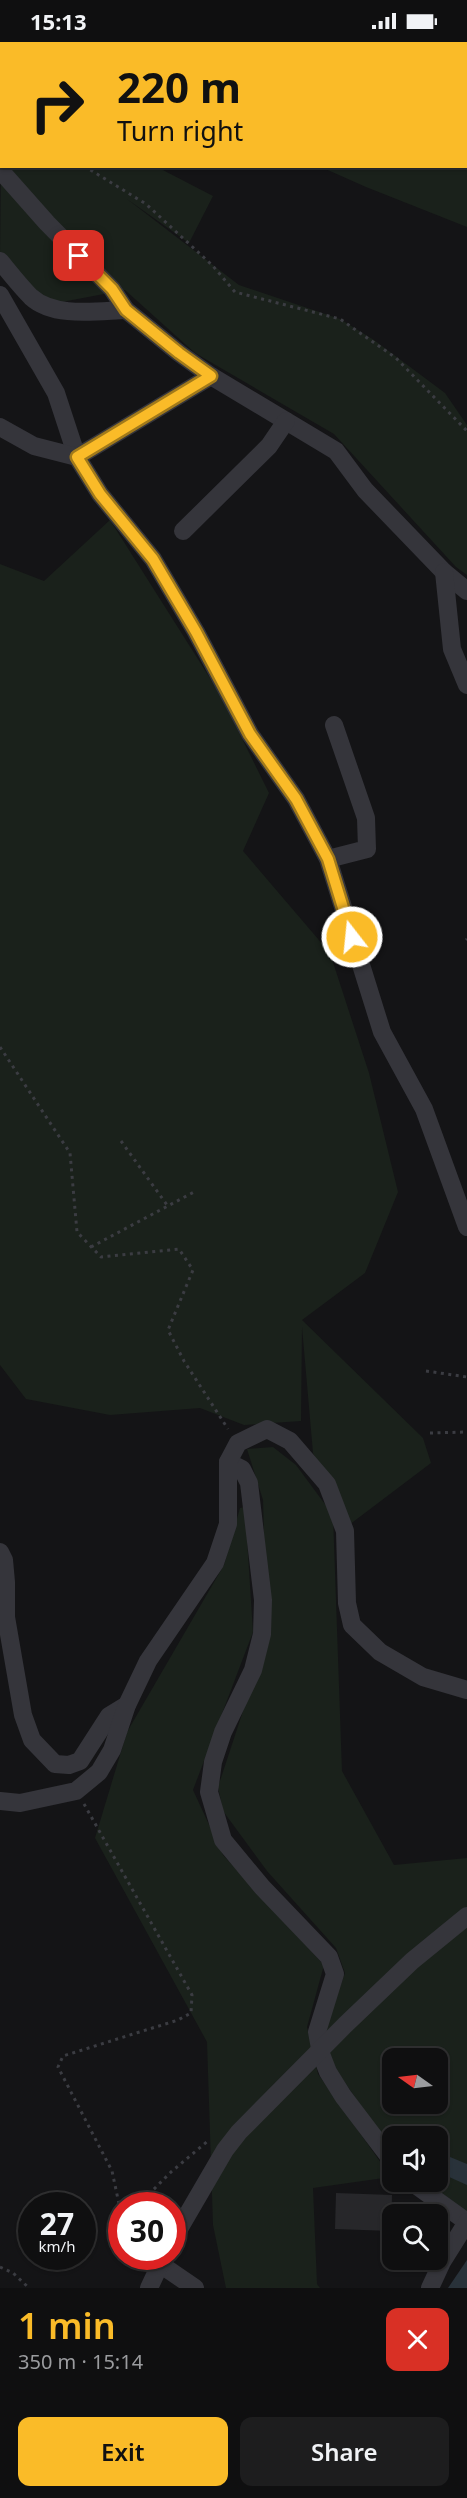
<!DOCTYPE html>
<meta charset="utf-8">
<style>
body{margin:0;font-family:"Noto Sans",sans-serif;background:#1d1d1e;color:#f1f3f6;height:100vh;display:flex;flex-direction:column;font-size:22px;white-space:nowrap}
*{box-sizing:border-box;margin:0}
p{font-size:20px;color:#9b9c9f}
.icon{flex:none;width:33px;height:33px;fill:none;stroke:currentColor;stroke-width:2;stroke-linecap:round;stroke-linejoin:round}
.map{position:relative;height:2246px;overflow:hidden}
.details{display:flex;flex-direction:column;background:#0f0f10;flex:1}
.details>*{flex:none}
.banner{position:absolute;left:0px;top:0px;width:468px;height:126px;box-shadow:0 2px 4px #0004,0 0 0 2px #2f2f30;background:#fabb28;color:#111;overflow:hidden}
.needle{width:39px;rotate:284deg}
.controls{position:absolute;left:382px;top:2006px;display:grid;gap:12px}
.controls a{display:grid;place-items:center;width:66px;height:66px;border-radius:12px;background:#0f0f10;box-shadow:0 2px 4px #0004,0 0 0 2px #2f2f30;font-size:30px}
.speed{position:absolute;left:18px;top:2150px;display:flex;gap:12px;font-size:30px;font-weight:700;text-align:center}
.speed>*{display:grid;place-content:center;width:78px;height:78px;border-radius:50%;background:#0f0f10;box-shadow:0 2px 4px #0004,0 0 0 2px #2f2f30;line-height:1}
.speed small{font-size:15px;font-weight:400}
.speed .limit{border:9px solid #d22;background:#fff;color:#111}
.pin{position:absolute;display:grid;place-items:center;width:51px;height:51px;color:#fff;margin:-26px;border-radius:12px;box-shadow:0 3px 9px #0006}
.me{position:absolute;width:66px;margin:-33px;rotate:344deg;stroke-linejoin:round;filter:drop-shadow(0 0 4px #0008)}
.turn{display:flex;align-items:center;gap:21px;height:126px;padding:0 18px;font-size:27px}
.turn .icon{width:78px;height:78px;stroke-width:2.5}
.turn b{display:block;font-size:42px;line-height:51px}
.round{display:grid;place-items:center;flex:none;width:63px;height:63px;border-radius:12px;background:#1d1d1e}
.summary{display:flex;align-items:center;justify-content:space-between;height:102px;padding:0 18px}
h1{font-size:36px;font-weight:600;line-height:45px;color:#fabb28}
.action{display:flex;gap:12px;margin-top:auto;padding:12px 18px}
.action a{flex:1;height:69px;border-radius:12px;background:#fabb28;color:#111;font-size:24px;font-weight:600;line-height:69px;text-align:center}
.action a+a{background:#1d1d1e;color:#f1f3f6}
.status{display:flex;justify-content:space-between;align-items:center;height:42px;padding:0 30px;background:#0f0f10;direction:ltr}
.status svg{height:16px;fill:currentColor}
.map>svg:first-child{display:block}
.green{fill:#1a211b;fill-rule:evenodd}
.water{fill:#29323a}
.building{fill:#27272a}
.lines{fill:none;stroke-linecap:round;stroke-linejoin:round}
.path{stroke:#3b3c42;stroke-width:3;stroke-dasharray:3 4.5;stroke-linecap:butt}
.minor{stroke:#35353b;stroke-width:18}
.highway{stroke:#60636c;stroke-width:26}
.route-casing{stroke:#a27a1a;stroke-width:15}
.route{stroke:#fabb28;stroke-width:10}
</style>
<div class="status"><b>15:13</b><svg viewBox="0 0 49 12"><path d="M0 12V9h3v3zM5 12V6h3v6zM10 12V3h3v9zM15 12V0h3v12zM26 1h20v11H26zM47 4h2v5h-2z"/></svg></div>
<div class="map">
<svg width="467" height="2246" viewBox="0 0 467 2246">
<rect width="100%" height="100%" fill="#141416"/>
<g class="green">
<polygon points="121,0 420,0 421,1 119,2"/>
<polygon points="467,59 467,185 366,145 321,125 466,124"/>
<polygon points="1,119 2,124 157,125 213,154 189,201 127,157 239,243 340,277 374,298 445,351 467,383 467,533 456,525 334,392 195,311 125,248 46,263 0,215"/>
<polygon points="110,478 220,652 269,751 243,809 330,911 369,1031 398,1150 365,1231 302,1278 423,1396 431,1421 349,1483 313,1411 302,1285 301,1379 244,1383 200,1366 110,1373 26,1357 0,1323 0,522 44,539"/>
<path d="M273 1405 296 1423 333 1473 342 1729 394 1823 467 1816V2171L426 2139H438V2094H393V2105L373 2081 325 2012 324 1992 345 1931 336 1906 267 1829 223 1769 218 1745 267 1596 263 1458 247 1407ZM393 2016H438V2061H393Z"/>
<polygon points="245,1465 253,1590 193,1748 223,1813 324,1923 307,1985 318,2032 391,2135 313,2146 317,2242 320,2246 226,2246 213,2183 207,2000 95,1796 127,1690 224,1523 240,1466"/>
</g>
<g class="water">
<polygon points="450,2115 467,2122 467,2143 447,2134"/>
<polygon points="467,2218 467,2246 448,2246"/>
</g>
<polygon class="building" points="336,2151 392,2153 391,2189 335,2187"/>
<g class="lines">
<g class="path">
<polyline points="84,124 146,162 212,223 235,250 340,277 396,316 467,389"/>
<polyline points="466,898 467,897"/>
<polyline points="0,1005 70,1111 77,1190 101,1215 179,1207 193,1228 168,1288 184,1319 228,1387"/>
<polyline points="121,1099 167,1163"/>
<polyline points="91,1205 194,1150"/>
<polyline points="426,1329 467,1335"/>
<polyline points="430,1391 467,1390"/>
<polyline points="84,1762 192,1953 191,1971 178,1978 63,2014 58,2025 112,2129 122,2176"/>
<polyline points="138,2163 171,2130 209,2098"/>
<polyline points="0,2225 13,2231 29,2246"/>
</g>
<g class="minor">
<polyline points="411,0 412,2"/>
<polyline points="121,2 122,0"/>
<polyline points="466,50 467,50"/>
<polyline points="0,52 2,53"/>
<polyline points="0,128 47,181 112,247 126,268 179,311 211,334 336,409 365,448 444,530 467,549"/>
<path d="M0 219C10 231 20 244 31 255 54 276 97 269 126 268"/>
<polyline points="0,253 56,351 77,415 100,452 153,517 196,590 250,692 296,757 328,817 382,990 424,1067 467,1185"/>
<polyline points="0,385 34,404 77,415 211,334"/>
<polyline points="183,489 269,404 286,379"/>
<polyline points="444,530 452,607 467,643"/>
<polyline points="328,817 367,807 366,776 334,683"/>
<polyline points="228,1420 242,1427 249,1441 263,1558 262,1592 253,1628 223,1690 213,1720 209,1750 223,1798 262,1845 329,1915 335,1932 317,1990 321,2012 328,2030 343,2054 393,2120"/>
<polyline points="0,1510 4,1518 6,1540 6,1575 23,1673 32,1698 55,1722 69,1723 80,1719 109,1674 127,1663"/>
<polyline points="0,1759 20,1761 76,1749 99,1730 112,1708 127,1663 148,1619 215,1521 228,1482 228,1420 238,1401 267,1387 290,1399 327,1442 345,1489 347,1561 352,1583 380,1610 423,1635 467,1648"/>
<polyline points="410,2139 467,2180"/>
<polyline points="172,2199 225,2108 239,2090 345,1983 412,1919 467,1874"/>
<polyline points="160,2222 195,2246"/>
<polyline points="149,2246 164,2214"/>
<polyline points="430,2246 442,2220 467,2180"/>
</g>
<g class="highway">
<polyline points="75,2 76,0"/>
<polyline points="0,14 2,13"/>
<polyline points="0,80 2,78"/>
</g>
</g>
<g class="lines">
<g class="route-casing">
<polyline id="route" points="79,214 112,247 126,268 179,311 211,334 77,415 100,452 153,517 196,590 250,692 296,757 328,817 352,895"/>
</g>
<use href="#route" class="route"/>
</g>
</svg>
<div class="controls">
<a><svg class="needle" viewBox="-14 -14 28 28"><path d="M0-13l5 13h-10z" fill="#e53935"/><path d="M0 13l5-13h-10z" fill="#9b9c9f"/></svg></a>
<a><svg class="icon" aria-label="sound" viewBox="0 0 24 24"><path d="M4 9h4l5-4v14l-5-4H4zM17 9q2 3 0 6"/></svg></a>
<a><svg class="icon" aria-label="search" viewBox="0 0 24 24"><circle cx="10" cy="10" r="6"/><path d="M15 15l6 6"/></svg></a>
</div>
<div class="speed"><div>27<small>km/h</small></div><div class="limit">30</div></div>
<div class="pin" style="left:79px;top:214px;background:#d93025"><svg class="icon" aria-label="arrive" viewBox="0 0 24 24"><path d="M6 21V4h12l-3 4 3 4H6"/></svg></div>
<svg class="me" style="left:352px;top:895px" viewBox="-20 -20 40 40"><circle r="17" fill="#fabb28" stroke="#fff" stroke-width="3"/><path d="M0-11L8 9 0 5-8 9z" fill="#fff"/></svg>
<div class="banner">
<div class="turn"><svg class="icon" aria-label="right" viewBox="0 0 24 24"><path d="M7 20v-9h11M14 6l5 5-5 5"/></svg><div><b>220 m</b>Turn right</div></div>
</div>
</div>
<section class="details">
<div class="summary"><div><h1>1 min</h1><p>350 m · 15:14</p></div><a class="round" style="background:#d93025;color:#fff"><svg class="icon" aria-label="close" viewBox="0 0 24 24"><path d="M6 6l12 12M18 6L6 18"/></svg></a></div>
<div class="action"><a>Exit</a><a>Share</a></div>
</section>
